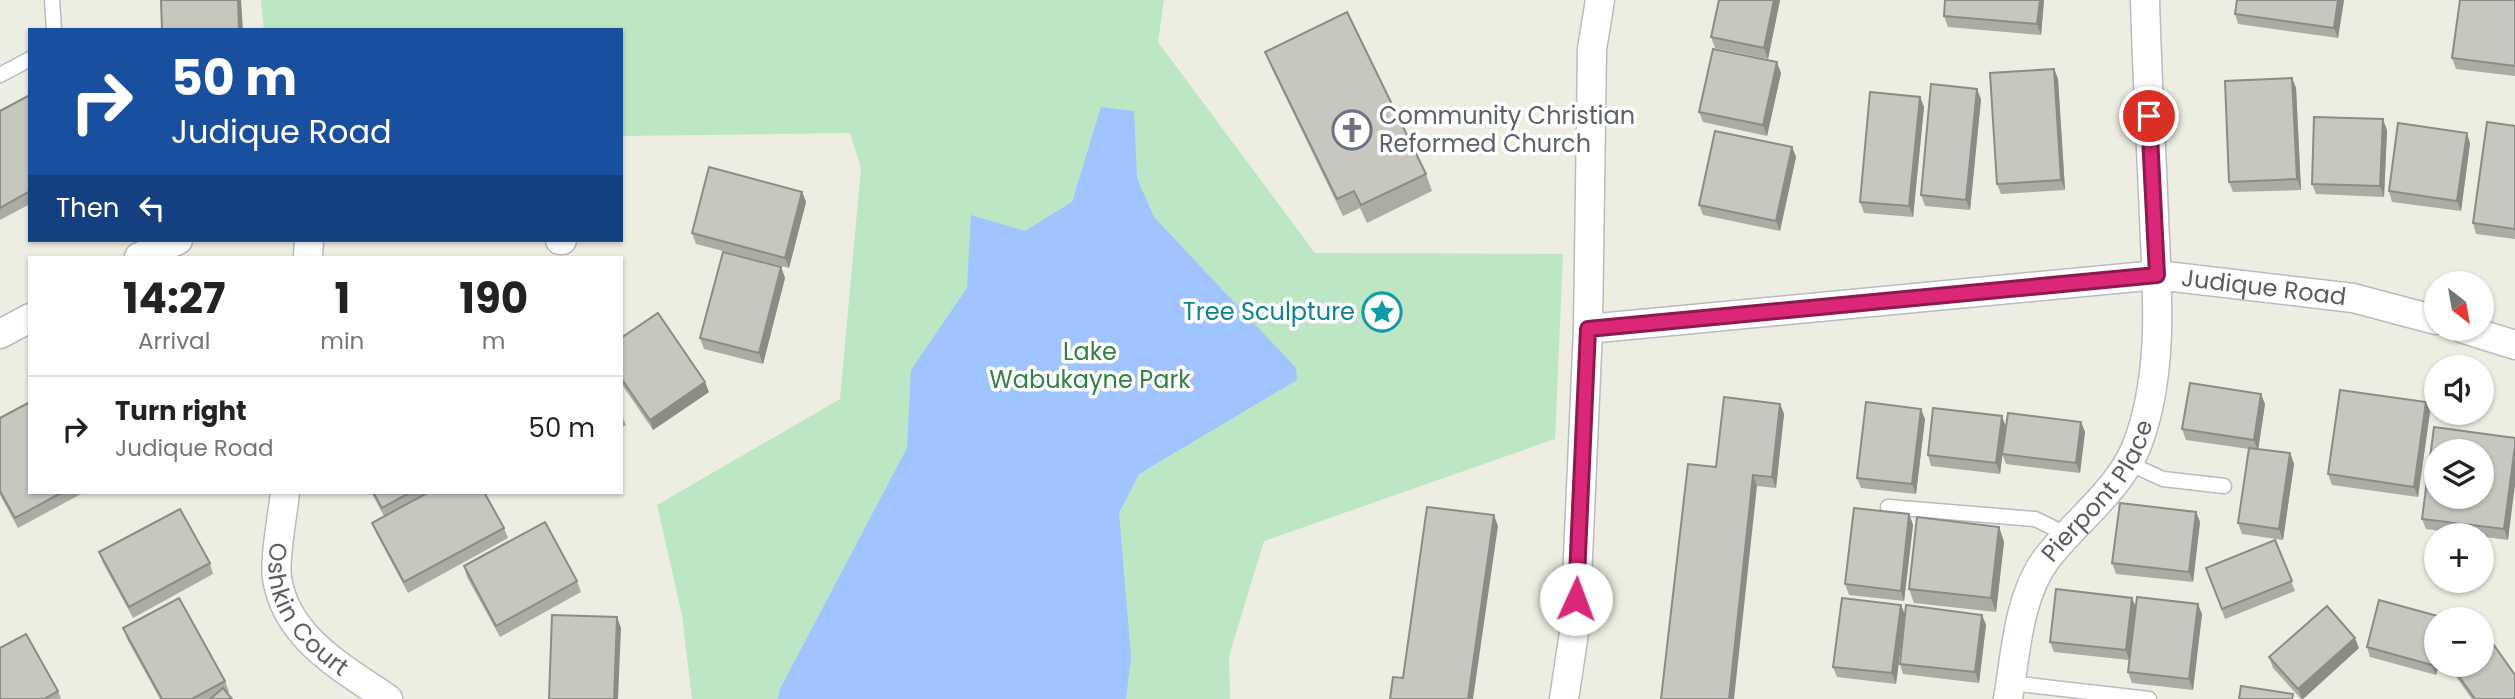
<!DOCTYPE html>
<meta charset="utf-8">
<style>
body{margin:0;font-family:Poppins,sans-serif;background:#f2f2f2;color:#222;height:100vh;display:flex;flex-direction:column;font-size:26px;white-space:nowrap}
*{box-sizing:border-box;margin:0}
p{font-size:23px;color:#767676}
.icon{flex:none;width:38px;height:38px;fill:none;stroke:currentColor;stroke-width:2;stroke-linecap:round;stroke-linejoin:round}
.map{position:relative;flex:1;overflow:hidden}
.panel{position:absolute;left:28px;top:256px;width:595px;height:238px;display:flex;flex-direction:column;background:#fff;border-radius:0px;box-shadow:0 2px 5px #0004}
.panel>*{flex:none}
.hud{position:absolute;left:28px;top:28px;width:595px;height:214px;border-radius:0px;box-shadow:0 2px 5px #0004;background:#1a4fa0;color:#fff;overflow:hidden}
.needle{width:46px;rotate:149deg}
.controls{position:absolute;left:2424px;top:271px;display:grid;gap:14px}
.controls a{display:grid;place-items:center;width:70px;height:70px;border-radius:50%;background:#fff;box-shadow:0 2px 5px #0004;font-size:35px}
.pin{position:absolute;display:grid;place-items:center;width:60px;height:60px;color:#fff;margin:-30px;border:4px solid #fff;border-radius:50%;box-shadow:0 2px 7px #0007}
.me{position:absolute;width:77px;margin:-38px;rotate:2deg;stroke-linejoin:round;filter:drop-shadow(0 0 5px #0008)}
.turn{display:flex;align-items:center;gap:24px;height:147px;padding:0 28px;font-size:32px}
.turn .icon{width:91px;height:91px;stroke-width:2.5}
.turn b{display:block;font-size:49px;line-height:60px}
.then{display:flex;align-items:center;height:66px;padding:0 28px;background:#0003;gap:14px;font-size:26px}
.eta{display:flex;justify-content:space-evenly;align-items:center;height:119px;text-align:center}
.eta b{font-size:42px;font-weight:700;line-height:49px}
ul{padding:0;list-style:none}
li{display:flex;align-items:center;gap:21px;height:105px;padding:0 28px;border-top:2px solid #e0e0e0}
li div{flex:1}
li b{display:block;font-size:26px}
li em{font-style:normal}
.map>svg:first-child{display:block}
.green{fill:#bde6c5}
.water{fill:#a0c4ff}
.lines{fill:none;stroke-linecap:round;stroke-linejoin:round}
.lane-casing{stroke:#b9bbc1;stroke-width:17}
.street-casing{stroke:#b9bbc1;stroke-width:31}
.lane{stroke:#fff;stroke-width:14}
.street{stroke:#fff;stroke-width:28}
.wall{fill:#acaba4}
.shaded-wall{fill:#8c8b86}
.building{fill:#c8c7bf;stroke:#8c8b86;stroke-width:2;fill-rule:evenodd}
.route-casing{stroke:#8e194d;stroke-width:18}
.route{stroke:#db2777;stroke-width:12}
.labels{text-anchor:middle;stroke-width:7;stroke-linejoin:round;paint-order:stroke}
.worship-label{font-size:24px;fill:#5b616d;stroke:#fff;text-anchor:start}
.street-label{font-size:24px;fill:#5a5c63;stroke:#fff}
.culture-label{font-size:24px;fill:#0d838f;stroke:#fff;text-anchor:end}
.park-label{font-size:24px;fill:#328245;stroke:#fff}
</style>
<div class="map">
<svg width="2515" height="699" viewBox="0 0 2515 699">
<rect width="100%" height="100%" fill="#edede2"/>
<polygon class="green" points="261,0 1164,0 1158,42 1315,253 1563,254 1555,439 1264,541 1229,656 1230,699 692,699 682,615 657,505 840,399 861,168 850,133 621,136 621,30 264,30"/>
<polygon class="water" points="1101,107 1134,111 1137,178 1154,217 1296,368 1297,380 1139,474 1119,513 1131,657 1126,699 778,699 780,689 907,448 911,370 967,288 971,215 1025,231 1072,202"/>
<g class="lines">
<g class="lane-casing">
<g id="lane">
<polyline points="52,0 54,30"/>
<polyline points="0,75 30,59"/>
<polyline points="2126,462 2163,479 2224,486"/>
<polyline points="1888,507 2035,519 2068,535"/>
<polyline points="2011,683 2149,699"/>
</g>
</g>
<g class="street-casing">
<g id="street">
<polyline points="560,240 562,240"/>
<polyline points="139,257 178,240"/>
<polyline points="308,257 309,240"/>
<path id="s1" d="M1588 329 2157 275 2353 298 2436 320"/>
<polyline points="2464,329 2515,345"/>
<polyline points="0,334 30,318"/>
<path id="s2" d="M285 492C283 514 274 558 277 578 286 638 343 668 388 699"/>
<polyline points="1564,699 1575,626 1588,329 1592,49 1600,0"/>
<path id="s3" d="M2008 699C2016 652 2018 597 2047 558 2078 518 2124 487 2140 437 2164 366 2157 290 2154 217 2151 144 2147 72 2145 0"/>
</g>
</g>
<use href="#lane" class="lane"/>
<use href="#street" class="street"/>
</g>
<g class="wall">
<polygon points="1719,0 1780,0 1768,59 1715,48 1711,37"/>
<polygon points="1945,0 2044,0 2041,35 1948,27 1944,16"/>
<polygon points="2344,0 2338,38 2238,24 2235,14"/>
<polygon points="2515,0 2515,76 2456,69 2452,58"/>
<polygon points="1265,52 1426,174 1432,191 1367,223 1360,208 1343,216 1272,69"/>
<polygon points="2054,69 2058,79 2065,190 2001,194 1997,184"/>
<polygon points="1781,73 1767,136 1703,122 1699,112"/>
<polygon points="2292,78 2296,88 2301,190 2233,192 2229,182"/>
<polygon points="30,95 30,204 0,220 0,111"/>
<polygon points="1920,97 1924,107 1913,217 1864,213 1860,202"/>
<polygon points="1981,99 1970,210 1925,206 1921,195"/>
<polygon points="2515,126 2515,239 2476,234 2473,223"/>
<polygon points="2387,130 2384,197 2316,194 2312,184"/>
<polygon points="2470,143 2461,211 2392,202 2389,191"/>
<polygon points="1792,147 1796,157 1780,231 1703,215 1699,205"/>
<polygon points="802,192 806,202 789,268 696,244 692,233"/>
<polygon points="781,267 785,278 763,364 704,349 700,338"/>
<polygon points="621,338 709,392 653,430 621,383"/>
<polygon points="1780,404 1784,414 1776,488 1757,486 1716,467"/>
<polygon points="2265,404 2258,449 2290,453 2294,464 2283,540 2242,534 2238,523 2249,449 2186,440 2182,429"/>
<polygon points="2430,412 2418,497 2332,485 2328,474"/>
<polygon points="621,414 626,425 621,428"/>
<polygon points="0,418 30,492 80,492 81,494 18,528 0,495"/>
<polygon points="1925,419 1916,494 1861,488 1857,478"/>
<polygon points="2081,422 2085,432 2080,473 2006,464 2002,454 2000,474 1931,466 1928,455 2006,427"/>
<polygon points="2515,438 2508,540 2426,529 2422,519"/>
<polygon points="371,492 484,492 504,528 508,538 408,593 376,533 372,523 384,516"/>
<polygon points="2196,512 2200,522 2193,582 2116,574 2112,563"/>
<polygon points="1909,514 1913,525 1904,601 1849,595 1845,584"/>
<polygon points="1999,527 2004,542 1996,612 1914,603 1909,589"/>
<polygon points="2275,540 2295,591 2225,619 2206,568"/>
<polygon points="99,552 210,563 213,574 133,618 103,563"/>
<polygon points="464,566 577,581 581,592 500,637 467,577"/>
<polygon points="2132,598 2136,608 2202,614 2193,690 2132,683 2128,672 2129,660 2054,652 2050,642"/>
<polygon points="1901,605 1905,615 1896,684 1837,677 1833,667"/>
<polygon points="1982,615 1986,625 1979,683 1903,674 1900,664"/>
<polygon points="2445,618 2436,675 2370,657 2367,647"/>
<polygon points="123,628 225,681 229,692 227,693 232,699 160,699 127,639"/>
<polygon points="2359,648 2303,699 2301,699 2273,668 2269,657"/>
<polygon points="2450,665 2482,665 2515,699 2472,699 2452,671"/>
<polygon points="58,691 61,699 0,699"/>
</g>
<g class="shaded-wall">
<polygon points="238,0 241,0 243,30 239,30"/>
<polygon points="1774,0 1780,0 1768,59 1764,48"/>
<polygon points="2040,0 2044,0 2041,35 2037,24"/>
<polygon points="2338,0 2344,0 2338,38 2334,28"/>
<polygon points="1777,62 1781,73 1767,136 1763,125"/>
<polygon points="2054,69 2058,79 2065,190 2061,180"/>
<polygon points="2292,78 2296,88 2301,190 2297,179"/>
<polygon points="1977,89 1981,99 1970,210 1966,200"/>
<polygon points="1920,97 1924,107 1913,217 1909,206"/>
<polygon points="2383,119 2387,130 2384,197 2380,186"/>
<polygon points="2467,133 2470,143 2461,211 2457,201"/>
<polygon points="1792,147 1796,157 1780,231 1776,221"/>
<polygon points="802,192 806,202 789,268 785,258"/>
<polygon points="781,267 785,278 763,364 759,353"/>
<polygon points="705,382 709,392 653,430 650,420"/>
<polygon points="2261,394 2265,404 2258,451 2254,440"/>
<polygon points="2426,402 2430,412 2418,497 2414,487"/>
<polygon points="1780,404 1784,414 1776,488 1772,477"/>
<polygon points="1921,409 1925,419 1916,494 1912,484"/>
<polygon points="2002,416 2006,427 2000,474 1996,463"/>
<polygon points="2081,422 2085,432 2080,473 2076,463"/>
<polygon points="2515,446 2515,485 2508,540 2504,529"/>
<polygon points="2290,453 2294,464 2283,540 2279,529"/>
<polygon points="1753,475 1757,486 1734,699 1729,699"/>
<polygon points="2196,512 2200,522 2193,582 2189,572"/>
<polygon points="1909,514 1913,525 1904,601 1901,591"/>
<polygon points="1494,515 1498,526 1473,699 1468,699"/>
<polygon points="1999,527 2004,542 1996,612 1991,598"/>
<polygon points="2132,598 2136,608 2129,660 2126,650"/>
<polygon points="2198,604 2202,614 2193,690 2189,679"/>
<polygon points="1901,605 1905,615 1896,684 1892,673"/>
<polygon points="1982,615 1986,625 1979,683 1975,672"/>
<polygon points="617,617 621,628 618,699 614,699"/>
<polygon points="2355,638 2359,648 2303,699 2302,699 2298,689"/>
<polygon points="2436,652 2436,665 2439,665 2436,675 2432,665"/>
</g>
<g class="building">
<polygon points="161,0 238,0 239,30 162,30"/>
<polygon points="1719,0 1774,0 1764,48 1711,37"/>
<polygon points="1945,0 2040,0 2037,24 1944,16"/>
<polygon points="2237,0 2338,0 2334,28 2235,14"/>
<polygon points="2460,0 2515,0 2515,66 2452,58"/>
<polygon points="1347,12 1426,174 1361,205 1354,191 1337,199 1265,52"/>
<polygon points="1713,49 1777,62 1763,125 1699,112"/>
<polygon points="2054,69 2061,180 1997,184 1990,73"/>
<polygon points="2292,78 2297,179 2229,182 2225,81"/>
<polygon points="1931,84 1977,89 1966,200 1921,195"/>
<polygon points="1870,92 1920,97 1909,206 1860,202"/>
<polygon points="30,95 30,191 0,208 0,111"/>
<polygon points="2314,117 2383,119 2380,186 2312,184"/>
<polygon points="2487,122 2515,126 2515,229 2473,223"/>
<polygon points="2398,123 2467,133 2457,201 2389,191"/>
<polygon points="1715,131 1792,147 1776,221 1699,205"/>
<polygon points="709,167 802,192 785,258 692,233"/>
<polygon points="723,252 781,267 759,353 700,338"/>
<polygon points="658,313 705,382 650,420 621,378 621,338"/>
<polygon points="2190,383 2261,394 2254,440 2182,429"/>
<polygon points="2340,390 2426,402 2414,487 2328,474"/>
<polygon points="1724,397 1780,404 1772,477 1753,475 1729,699 1661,699 1688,464 1716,467"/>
<polygon points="30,402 30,492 63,492 15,518 0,491 0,418"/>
<polygon points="1866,402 1921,409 1912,484 1857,478"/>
<polygon points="1933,408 2002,416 1996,463 1928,455"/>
<polygon points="2008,413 2081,422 2076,463 2002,454"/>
<path d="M2434 427 2515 438V446L2504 529 2422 519ZM2436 452H2482V497H2436Z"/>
<polygon points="2249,448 2290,453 2279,529 2238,523"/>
<polygon points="373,492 411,492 382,508"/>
<polygon points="429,492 484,492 504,528 404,582 372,523"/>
<polygon points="2120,503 2196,512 2189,572 2112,563"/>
<polygon points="1427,507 1494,515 1468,699 1390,699 1393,677 1403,678"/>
<polygon points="1854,508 1909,514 1901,591 1845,584"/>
<polygon points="180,509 210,563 129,607 99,552"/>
<polygon points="1917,517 1999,527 1991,598 1909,589"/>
<polygon points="545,522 577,581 496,626 464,566"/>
<polygon points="2275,540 2292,581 2222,609 2206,568"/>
<polygon points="2056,589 2132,598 2126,650 2050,642"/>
<polygon points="2137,597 2198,604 2189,679 2128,672"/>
<polygon points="179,598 225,681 192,699 162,699 123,628"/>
<polygon points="1842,598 1901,605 1892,673 1833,667"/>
<polygon points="2379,600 2445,618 2445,620 2436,620 2436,652 2432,665 2367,647"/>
<polygon points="1906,605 1982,615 1975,672 1900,664"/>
<polygon points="2327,606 2355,638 2298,689 2269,657"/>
<polygon points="552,615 617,617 614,699 549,699"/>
<polygon points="26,634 58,691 44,699 0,699 0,648"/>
<polygon points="2486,634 2515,675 2515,699 2475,699 2451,665 2482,665 2482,637"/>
<polygon points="2241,686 2293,694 2292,699 2239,699"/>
<polygon points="223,688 232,699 210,699"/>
</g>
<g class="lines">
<g class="route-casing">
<polyline id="route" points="1576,599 1588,329 2157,275 2149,116"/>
</g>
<use href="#route" class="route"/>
</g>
<defs>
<g id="church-ring" transform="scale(2.0125)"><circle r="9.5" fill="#fff" stroke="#6b7280" stroke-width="1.5"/><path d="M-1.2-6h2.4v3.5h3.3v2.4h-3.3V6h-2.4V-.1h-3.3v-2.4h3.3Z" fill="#6b7280"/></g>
<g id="sight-ring" transform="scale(2.0125)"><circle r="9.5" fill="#fff" stroke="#0f9aa8" stroke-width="1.5"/><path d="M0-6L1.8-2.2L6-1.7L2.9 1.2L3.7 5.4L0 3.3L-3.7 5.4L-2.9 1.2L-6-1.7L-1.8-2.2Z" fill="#0f9aa8"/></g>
</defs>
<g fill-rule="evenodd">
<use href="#church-ring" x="1352" y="130"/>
<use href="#sight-ring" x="1382" y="312"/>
</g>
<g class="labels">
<g class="worship-label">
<text x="1379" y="124">Community Christian<tspan x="1379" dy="28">Reformed Church</tspan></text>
</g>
<g class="street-label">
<text dy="8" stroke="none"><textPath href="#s1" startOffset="679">Judique Road</textPath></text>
<text dy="8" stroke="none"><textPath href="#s3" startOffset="233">Pierpont Place</textPath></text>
<text dy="8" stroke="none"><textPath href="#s2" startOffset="128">Oshkin Court</textPath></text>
</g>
<g class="culture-label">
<text x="1355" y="320">Tree Sculpture</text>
</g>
<g class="park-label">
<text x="1090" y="360">Lake<tspan x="1090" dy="28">Wabukayne Park</tspan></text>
</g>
</g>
</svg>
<div class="controls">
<a><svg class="needle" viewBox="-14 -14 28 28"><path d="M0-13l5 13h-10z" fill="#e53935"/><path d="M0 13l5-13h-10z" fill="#767676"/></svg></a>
<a><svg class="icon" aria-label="sound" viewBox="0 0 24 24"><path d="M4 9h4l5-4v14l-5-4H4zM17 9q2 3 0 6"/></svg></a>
<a><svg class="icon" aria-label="layers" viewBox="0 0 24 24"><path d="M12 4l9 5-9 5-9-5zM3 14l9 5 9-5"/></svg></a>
<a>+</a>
<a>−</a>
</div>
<div class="pin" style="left:2149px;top:116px;background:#d93025"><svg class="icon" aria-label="arrive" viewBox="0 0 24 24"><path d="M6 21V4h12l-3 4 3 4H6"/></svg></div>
<svg class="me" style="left:1576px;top:599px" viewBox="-20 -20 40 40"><circle r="19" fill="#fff"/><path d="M0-13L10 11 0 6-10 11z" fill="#db2777"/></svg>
<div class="hud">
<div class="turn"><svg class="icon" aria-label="right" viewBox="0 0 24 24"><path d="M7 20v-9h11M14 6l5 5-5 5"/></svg><div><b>50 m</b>Judique Road</div></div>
<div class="then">Then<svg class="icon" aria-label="left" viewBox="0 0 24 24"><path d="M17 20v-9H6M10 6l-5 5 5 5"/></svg></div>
</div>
<section class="panel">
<div class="eta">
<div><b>14:27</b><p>Arrival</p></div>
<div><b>1</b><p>min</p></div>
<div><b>190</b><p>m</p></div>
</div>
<ul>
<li><svg class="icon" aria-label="right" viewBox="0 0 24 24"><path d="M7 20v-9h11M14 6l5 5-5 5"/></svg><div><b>Turn right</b><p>Judique Road</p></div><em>50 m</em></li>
</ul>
</section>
</div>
